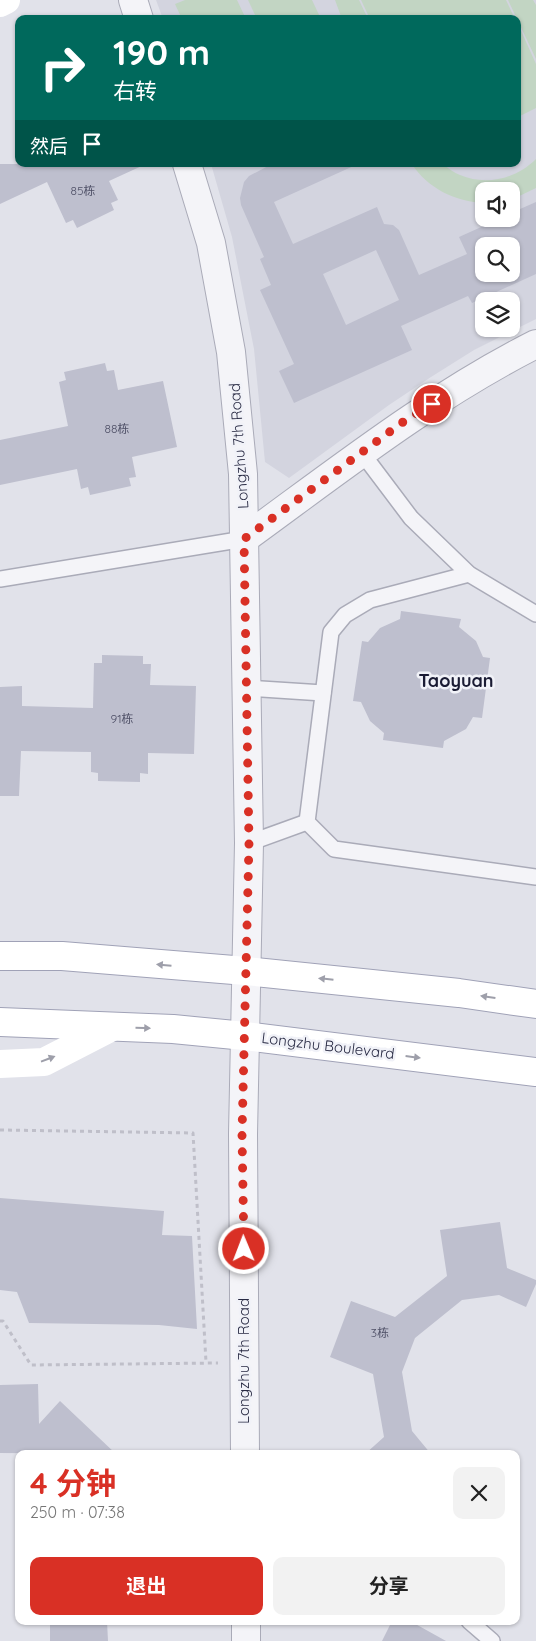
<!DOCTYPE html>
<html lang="zh">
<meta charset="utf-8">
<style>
body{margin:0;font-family:Quicksand,"Noto Sans SC",sans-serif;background:#f2f2f2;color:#222;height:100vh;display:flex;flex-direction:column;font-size:19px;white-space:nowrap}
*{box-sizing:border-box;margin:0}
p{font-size:16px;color:#767676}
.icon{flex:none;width:28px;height:28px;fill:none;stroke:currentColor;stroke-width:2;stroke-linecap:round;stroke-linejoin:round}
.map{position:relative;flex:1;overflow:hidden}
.drawer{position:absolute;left:15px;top:1450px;width:505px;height:175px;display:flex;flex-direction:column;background:#fff;border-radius:10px;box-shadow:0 1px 4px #0004}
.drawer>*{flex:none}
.hud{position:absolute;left:15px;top:15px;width:506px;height:152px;border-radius:10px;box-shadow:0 1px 4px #0004;background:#00695c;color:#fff;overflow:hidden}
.fabs{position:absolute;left:475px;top:182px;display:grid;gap:10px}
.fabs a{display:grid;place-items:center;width:45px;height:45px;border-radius:10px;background:#fff;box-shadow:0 1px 4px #0004;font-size:25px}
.pin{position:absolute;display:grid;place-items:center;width:42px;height:42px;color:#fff;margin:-21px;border:2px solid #fff;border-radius:50%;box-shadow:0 1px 5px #0007}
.me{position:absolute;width:55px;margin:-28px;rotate:359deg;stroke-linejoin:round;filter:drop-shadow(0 0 4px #0008)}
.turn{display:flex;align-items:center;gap:18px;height:105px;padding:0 15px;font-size:22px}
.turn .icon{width:65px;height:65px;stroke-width:2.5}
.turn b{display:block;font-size:35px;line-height:42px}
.then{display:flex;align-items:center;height:48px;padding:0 15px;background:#0003;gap:10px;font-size:19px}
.round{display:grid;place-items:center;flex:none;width:52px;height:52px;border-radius:10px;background:#f2f2f2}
.summary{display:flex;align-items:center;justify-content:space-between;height:85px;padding:0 15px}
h1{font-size:30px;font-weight:700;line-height:38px;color:#d93025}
.primary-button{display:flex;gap:10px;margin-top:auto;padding:10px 15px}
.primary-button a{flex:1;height:58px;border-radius:10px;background:#d93025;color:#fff;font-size:20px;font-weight:700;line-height:58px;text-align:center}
.primary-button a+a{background:#f2f2f2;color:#222}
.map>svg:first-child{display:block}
.built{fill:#d3d4df;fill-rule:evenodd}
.green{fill:#c2d5c3}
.building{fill:#bebfce;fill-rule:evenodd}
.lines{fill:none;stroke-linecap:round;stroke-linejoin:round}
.lane-casing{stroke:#aaabb8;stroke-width:18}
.street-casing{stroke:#aaabb8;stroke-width:30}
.primary-casing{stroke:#a0a2b7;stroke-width:30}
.path{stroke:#bfbfc9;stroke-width:3;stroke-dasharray:4 4;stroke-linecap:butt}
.lane{stroke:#f4f4f8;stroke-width:15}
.street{stroke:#f4f4f8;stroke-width:28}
.secondary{stroke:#fff;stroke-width:28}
.primary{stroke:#fff;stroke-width:28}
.oneway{fill:#9e9faa}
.route{stroke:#d93025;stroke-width:9;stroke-dasharray:0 16.2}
.labels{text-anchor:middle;stroke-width:5;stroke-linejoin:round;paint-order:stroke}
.number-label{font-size:12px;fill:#4e4f66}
.street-label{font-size:15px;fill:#282a43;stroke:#f1f2f8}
.quarter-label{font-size:18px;font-weight:bold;fill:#1b1c34;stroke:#f1f2f8}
</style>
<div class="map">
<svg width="536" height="1641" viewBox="0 0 536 1641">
<rect width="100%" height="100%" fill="#e1e2ea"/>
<path class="built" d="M156 0H536V319L474 350 431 377 389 405 289 478 265 462 254 349 232 237 211 164H518V19H163ZM484 191H511V219H484ZM484 246H511V274H484ZM484 301H511V329H484Z"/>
<g class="green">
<polygon points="185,0 237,0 246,19 182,19 175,4"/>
<polygon points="248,0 312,0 321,19 257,19"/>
<polygon points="335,0 359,0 368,19 342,19"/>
<polygon points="361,0 506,0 515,19 370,19"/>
<polygon points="508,0 533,0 536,5 536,59"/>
<polygon points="518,24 536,64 536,108 518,117"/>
<path d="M536 159V188L511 200V191H484V203C456 202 427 188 412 164 419 164 438 162 443 165 449 168 454 173 460 175 486 186 516 179 536 159Z"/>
</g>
<g class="building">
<polygon points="0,164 146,164 109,181 118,200 111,203 114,210 77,228 73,220 66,223 47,182 0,204"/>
<path d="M272 164H358L274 202 293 244 377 207 384 224 393 225 399 230 419 275 467 254 459 237 499 219H511V213L536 202V274L472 303 468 296 401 326 412 350 294 403 279 371 294 364 260 290 271 285 260 259 264 257 241 205 240 198 244 182 249 176ZM484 246H511V274H484ZM376 250 399 300 346 325 323 274Z"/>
<polygon points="105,363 107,371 114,370 118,390 163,381 177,447 132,457 136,477 129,478 131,486 90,495 88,487 81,489 77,469 0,485 0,440 68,426 59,382 66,380 64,372"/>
<polygon points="401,611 461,619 459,627 476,641 483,657 490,658 482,718 473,717 466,729 444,741 443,748 383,740 384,733 370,721 361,702 353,701 362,641 368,642 380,628 400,619"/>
<polygon points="102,655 143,656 143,664 151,664 150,685 196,686 194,754 148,753 148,774 140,773 140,782 98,781 98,773 91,772 91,752 21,751 19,796 0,796 0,687 22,686 22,706 93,708 94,663 102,663"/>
<polygon points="0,1198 164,1211 162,1235 192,1236 197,1329 159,1325 29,1323 17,1292 0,1290"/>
<polygon points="500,1222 507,1268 536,1280 536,1284 526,1307 499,1295 462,1300 415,1338 402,1372 412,1431 431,1454 365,1454 384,1437 373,1374 330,1357 351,1301 395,1317 447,1276 440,1230"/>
<polygon points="38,1384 39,1424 60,1401 116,1454 0,1453 0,1385"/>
<polygon points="50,1621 107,1621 108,1641 50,1641"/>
<polygon points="392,1621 410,1621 446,1641 382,1641"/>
</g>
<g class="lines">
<g class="lane-casing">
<g id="lane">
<polyline points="362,453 411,518 469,574 536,614"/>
<polyline points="469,574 370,600 345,615 331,632 307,822 334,849 536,877"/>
<polyline points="0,579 244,539"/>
<polyline points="246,688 323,693"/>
<polyline points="249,843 307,822"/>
<polyline points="469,1621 492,1641"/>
</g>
</g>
<g class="street-casing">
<g id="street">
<polyline points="133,0 139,19"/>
<polyline points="187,164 211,243 231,352 243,474 249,843 243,1134 245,1454"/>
<path d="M244 539C339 470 431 397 536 344"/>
<polyline points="246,1621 246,1641"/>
</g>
</g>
<g class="primary-casing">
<g id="primary">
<polyline points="0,956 62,956 246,971 459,993 536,1004"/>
<polyline points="0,1022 173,1029 245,1036 536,1072"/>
</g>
</g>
<g class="path">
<polyline points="0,1130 193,1133 206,1362"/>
<polyline points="0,1321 3,1321 31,1365 218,1363"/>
</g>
<use href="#lane" class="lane"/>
<use href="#street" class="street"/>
<g class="secondary">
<polyline points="0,3 6,0"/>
<polyline points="0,1064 44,1062 112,1027"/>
</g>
<use href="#primary" class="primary"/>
</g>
<defs><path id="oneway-solid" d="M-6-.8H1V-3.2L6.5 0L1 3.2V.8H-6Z" transform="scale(1.25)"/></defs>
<g class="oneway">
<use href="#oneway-solid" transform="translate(164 965) rotate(-175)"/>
<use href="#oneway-solid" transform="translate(326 979) rotate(-174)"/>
<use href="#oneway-solid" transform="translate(488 997) rotate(-172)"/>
<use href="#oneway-solid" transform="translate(143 1028) rotate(2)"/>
<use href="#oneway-solid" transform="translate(413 1057) rotate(7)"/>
<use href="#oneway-solid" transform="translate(48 1059) rotate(-21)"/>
</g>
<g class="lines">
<polyline class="route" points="244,1249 242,1134 249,843 244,539 403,422 432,404"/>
</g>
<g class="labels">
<g class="number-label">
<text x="83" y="195">85栋</text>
<text x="117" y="433">88栋</text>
<text x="122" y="723">91栋</text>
<text x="380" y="1337">3栋</text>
</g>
<g class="street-label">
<text transform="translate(239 446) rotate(-94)" y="5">Longzhu 7th Road</text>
<text transform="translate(328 1046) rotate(7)" y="5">Longzhu Boulevard</text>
<text transform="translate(244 1361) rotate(-90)" y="5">Longzhu 7th Road</text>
</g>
<g class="quarter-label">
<text x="456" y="687">Taoyuan</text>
</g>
</g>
</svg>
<div class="fabs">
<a><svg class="icon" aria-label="sound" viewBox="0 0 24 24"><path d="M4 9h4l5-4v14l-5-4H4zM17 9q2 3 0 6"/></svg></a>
<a><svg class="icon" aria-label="search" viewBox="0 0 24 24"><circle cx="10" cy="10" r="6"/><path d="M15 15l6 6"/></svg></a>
<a><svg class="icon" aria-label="layers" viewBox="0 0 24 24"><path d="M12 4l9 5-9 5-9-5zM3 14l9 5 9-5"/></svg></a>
</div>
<div class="pin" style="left:432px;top:404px;background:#d93025"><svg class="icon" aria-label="arrive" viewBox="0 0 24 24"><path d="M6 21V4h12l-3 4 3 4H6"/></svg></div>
<svg class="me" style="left:244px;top:1249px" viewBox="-20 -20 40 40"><circle r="17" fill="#d93025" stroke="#fff" stroke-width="3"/><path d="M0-11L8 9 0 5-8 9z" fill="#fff"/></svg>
<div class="hud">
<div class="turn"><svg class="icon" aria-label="right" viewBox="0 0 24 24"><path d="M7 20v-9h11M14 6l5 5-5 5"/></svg><div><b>190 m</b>右转</div></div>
<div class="then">然后<svg class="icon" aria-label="arrive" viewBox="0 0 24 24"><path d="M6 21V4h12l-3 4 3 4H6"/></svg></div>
</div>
<section class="drawer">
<div class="summary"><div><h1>4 分钟</h1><p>250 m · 07:38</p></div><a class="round"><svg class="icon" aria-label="close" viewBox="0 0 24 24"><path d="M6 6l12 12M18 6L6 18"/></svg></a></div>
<div class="primary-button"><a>退出</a><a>分享</a></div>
</section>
</div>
